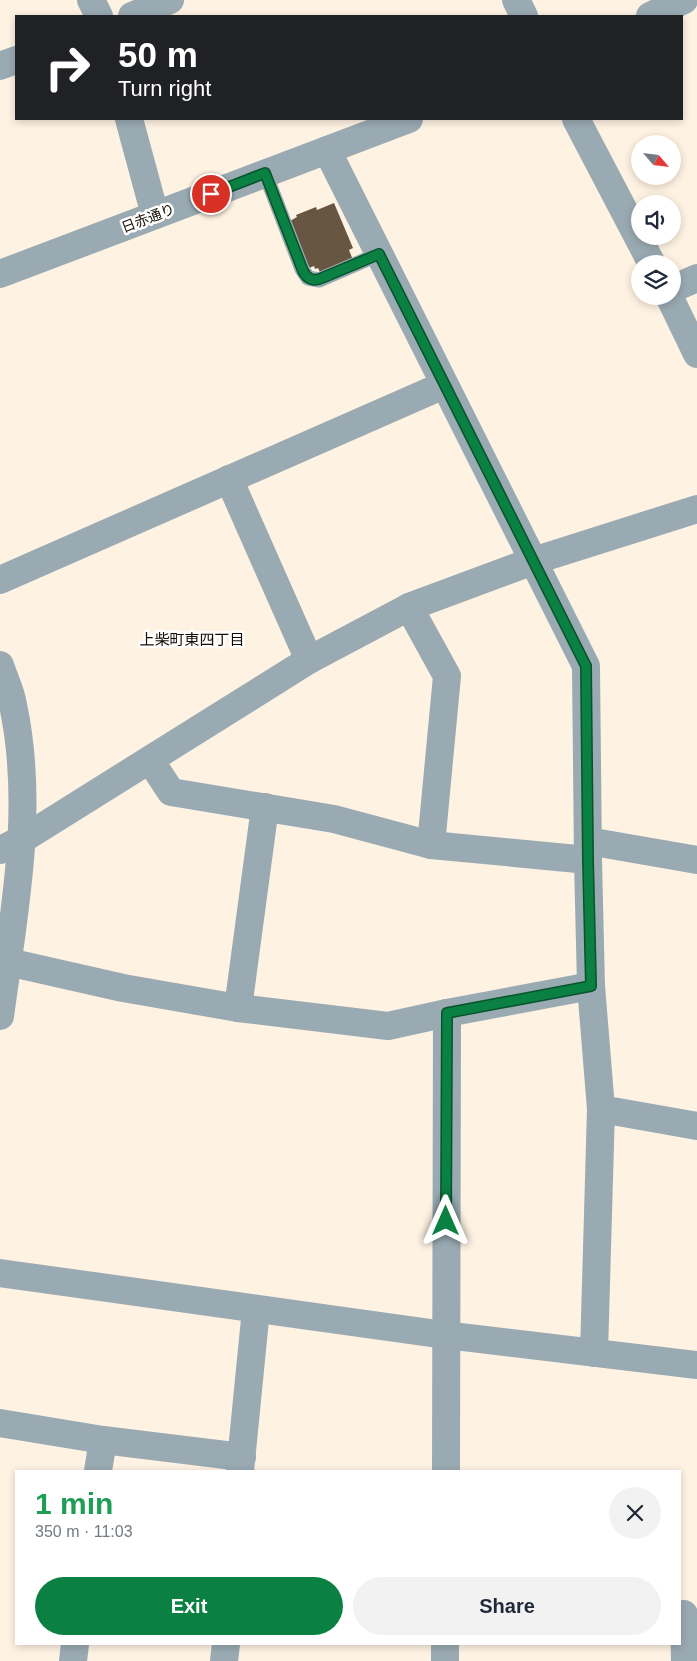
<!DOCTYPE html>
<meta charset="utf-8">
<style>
body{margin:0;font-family:Helvetica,"Noto Sans JP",sans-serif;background:#f2f2f3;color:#1f2937;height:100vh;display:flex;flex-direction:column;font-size:19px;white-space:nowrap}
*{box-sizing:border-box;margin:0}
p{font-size:16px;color:#747a83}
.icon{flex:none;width:28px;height:28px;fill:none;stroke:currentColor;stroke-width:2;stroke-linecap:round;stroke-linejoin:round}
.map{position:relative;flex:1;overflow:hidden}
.panel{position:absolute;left:15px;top:1470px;width:666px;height:175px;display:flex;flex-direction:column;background:#fff;border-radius:0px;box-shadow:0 2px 8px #0003}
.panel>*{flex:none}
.guide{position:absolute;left:15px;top:15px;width:668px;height:105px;border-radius:0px;box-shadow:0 2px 8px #0003;background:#202124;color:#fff;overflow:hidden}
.needle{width:32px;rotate:118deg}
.fabs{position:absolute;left:631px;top:135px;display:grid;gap:10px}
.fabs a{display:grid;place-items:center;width:50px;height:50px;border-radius:50%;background:#fff;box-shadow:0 2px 8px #0003;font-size:25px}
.pin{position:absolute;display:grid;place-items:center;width:42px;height:42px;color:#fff;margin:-21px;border:2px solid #fff;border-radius:50%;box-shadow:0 1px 5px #0007}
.me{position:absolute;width:55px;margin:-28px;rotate:0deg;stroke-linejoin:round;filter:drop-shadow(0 0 4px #0008)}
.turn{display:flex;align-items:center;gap:18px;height:105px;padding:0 20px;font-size:22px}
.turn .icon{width:65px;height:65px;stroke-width:2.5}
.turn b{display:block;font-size:35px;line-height:42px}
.round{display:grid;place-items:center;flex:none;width:52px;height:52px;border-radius:26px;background:#f2f2f3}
.summary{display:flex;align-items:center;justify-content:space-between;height:85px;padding:0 20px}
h1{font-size:30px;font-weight:600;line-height:38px;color:#1e9e55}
.primary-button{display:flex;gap:10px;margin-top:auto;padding:10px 20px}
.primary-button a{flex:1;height:58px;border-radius:30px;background:#0b8043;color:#fff;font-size:20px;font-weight:600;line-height:58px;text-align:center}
.primary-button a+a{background:#f2f2f3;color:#1f2937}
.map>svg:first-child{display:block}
.building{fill:#675641}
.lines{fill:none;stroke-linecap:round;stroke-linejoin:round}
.service{stroke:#9aaab2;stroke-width:15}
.minor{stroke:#9aaab2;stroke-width:28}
.tertiary{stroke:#9aaab2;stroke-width:28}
.route-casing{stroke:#07532c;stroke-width:12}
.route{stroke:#0b8043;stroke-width:9}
.labels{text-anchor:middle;stroke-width:5;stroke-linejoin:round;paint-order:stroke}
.street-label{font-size:14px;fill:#110b04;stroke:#fff}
.neighbourhood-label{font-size:15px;fill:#110b04;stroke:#fff}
</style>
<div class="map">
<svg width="697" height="1661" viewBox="0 0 697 1661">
<rect width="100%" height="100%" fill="#fef2e3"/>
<polygon class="building" points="334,203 353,248 349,250 353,260 321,274 318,268 315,269 314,266 309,268 290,221 297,217 296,215 316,207 317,210"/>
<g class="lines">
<polyline class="service" points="265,173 302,269 308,278 319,280 379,254"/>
<g class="minor">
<polyline points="91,0 99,16"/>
<polyline points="132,16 170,0"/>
<polyline points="0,66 16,60"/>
<polyline points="129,119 155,215"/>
<polyline points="327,150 586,666 588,860 591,986 601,1109 594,1353"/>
<polyline points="672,289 697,278"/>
<polyline points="229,479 309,660"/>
<polyline points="0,580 444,385"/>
<polyline points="409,607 447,676 431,845"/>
<polyline points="150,760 171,792 334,819 431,845 588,860"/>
<polyline points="588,841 697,860"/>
<polyline points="0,850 23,839 309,660 409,607 533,561 697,509"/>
<polyline points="8,962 123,988 238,1008 388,1026 447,1013 591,986"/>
<polyline points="238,1008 265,807"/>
<polyline points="601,1109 697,1126"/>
<polyline points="0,1423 103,1440 242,1457"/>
<polyline points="98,1471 103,1440"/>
<polyline points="240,1471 256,1309"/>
<polyline points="446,1471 447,1013"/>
<polyline points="684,1614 685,1661"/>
<polyline points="73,1661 75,1644"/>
<polyline points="224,1661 226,1644"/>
<polyline points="445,1661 445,1644"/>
</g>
<g class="tertiary">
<polyline points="516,0 524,16"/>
<polyline points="650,16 684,0"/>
<polyline points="576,119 652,264"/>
<polyline points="0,274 409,119"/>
<polyline points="669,296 697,354"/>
<path d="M0 665C4 678 11 691 13 705 35 808 14 913 0 1016"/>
<polyline points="0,1273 445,1335 697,1365"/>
</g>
</g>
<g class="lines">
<g class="route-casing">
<path id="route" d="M211 194 265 173 303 271C307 279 314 282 322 278L379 254 586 666 588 860 591 986 447 1013 446 1221"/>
</g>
<use href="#route" class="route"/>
</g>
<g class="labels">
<g class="street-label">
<text transform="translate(148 218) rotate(-21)" y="5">日赤通り</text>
</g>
<g class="neighbourhood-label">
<text x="192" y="645">上柴町東四丁目</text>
</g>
</g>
</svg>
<div class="fabs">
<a><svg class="needle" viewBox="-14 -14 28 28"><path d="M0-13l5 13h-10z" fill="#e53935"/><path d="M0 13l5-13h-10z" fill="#747a83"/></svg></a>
<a><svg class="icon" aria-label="sound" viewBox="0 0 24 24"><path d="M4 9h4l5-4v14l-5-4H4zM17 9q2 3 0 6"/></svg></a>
<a><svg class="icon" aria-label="layers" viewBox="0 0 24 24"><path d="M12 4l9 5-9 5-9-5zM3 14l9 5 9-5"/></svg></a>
</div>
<div class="pin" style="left:211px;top:194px;background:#d93025"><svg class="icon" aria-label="arrive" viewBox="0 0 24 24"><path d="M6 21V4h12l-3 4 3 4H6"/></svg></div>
<svg class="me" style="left:446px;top:1221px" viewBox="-20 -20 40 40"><path d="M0-17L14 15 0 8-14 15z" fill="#0b8043" stroke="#fff" stroke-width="4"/></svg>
<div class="guide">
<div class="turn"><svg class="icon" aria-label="right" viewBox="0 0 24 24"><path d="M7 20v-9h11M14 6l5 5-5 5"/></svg><div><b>50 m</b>Turn right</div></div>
</div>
<section class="panel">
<div class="summary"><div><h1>1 min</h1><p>350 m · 11:03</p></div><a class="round"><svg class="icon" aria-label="close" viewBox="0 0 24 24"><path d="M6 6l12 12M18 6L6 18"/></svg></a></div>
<div class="primary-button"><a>Exit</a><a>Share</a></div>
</section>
</div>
